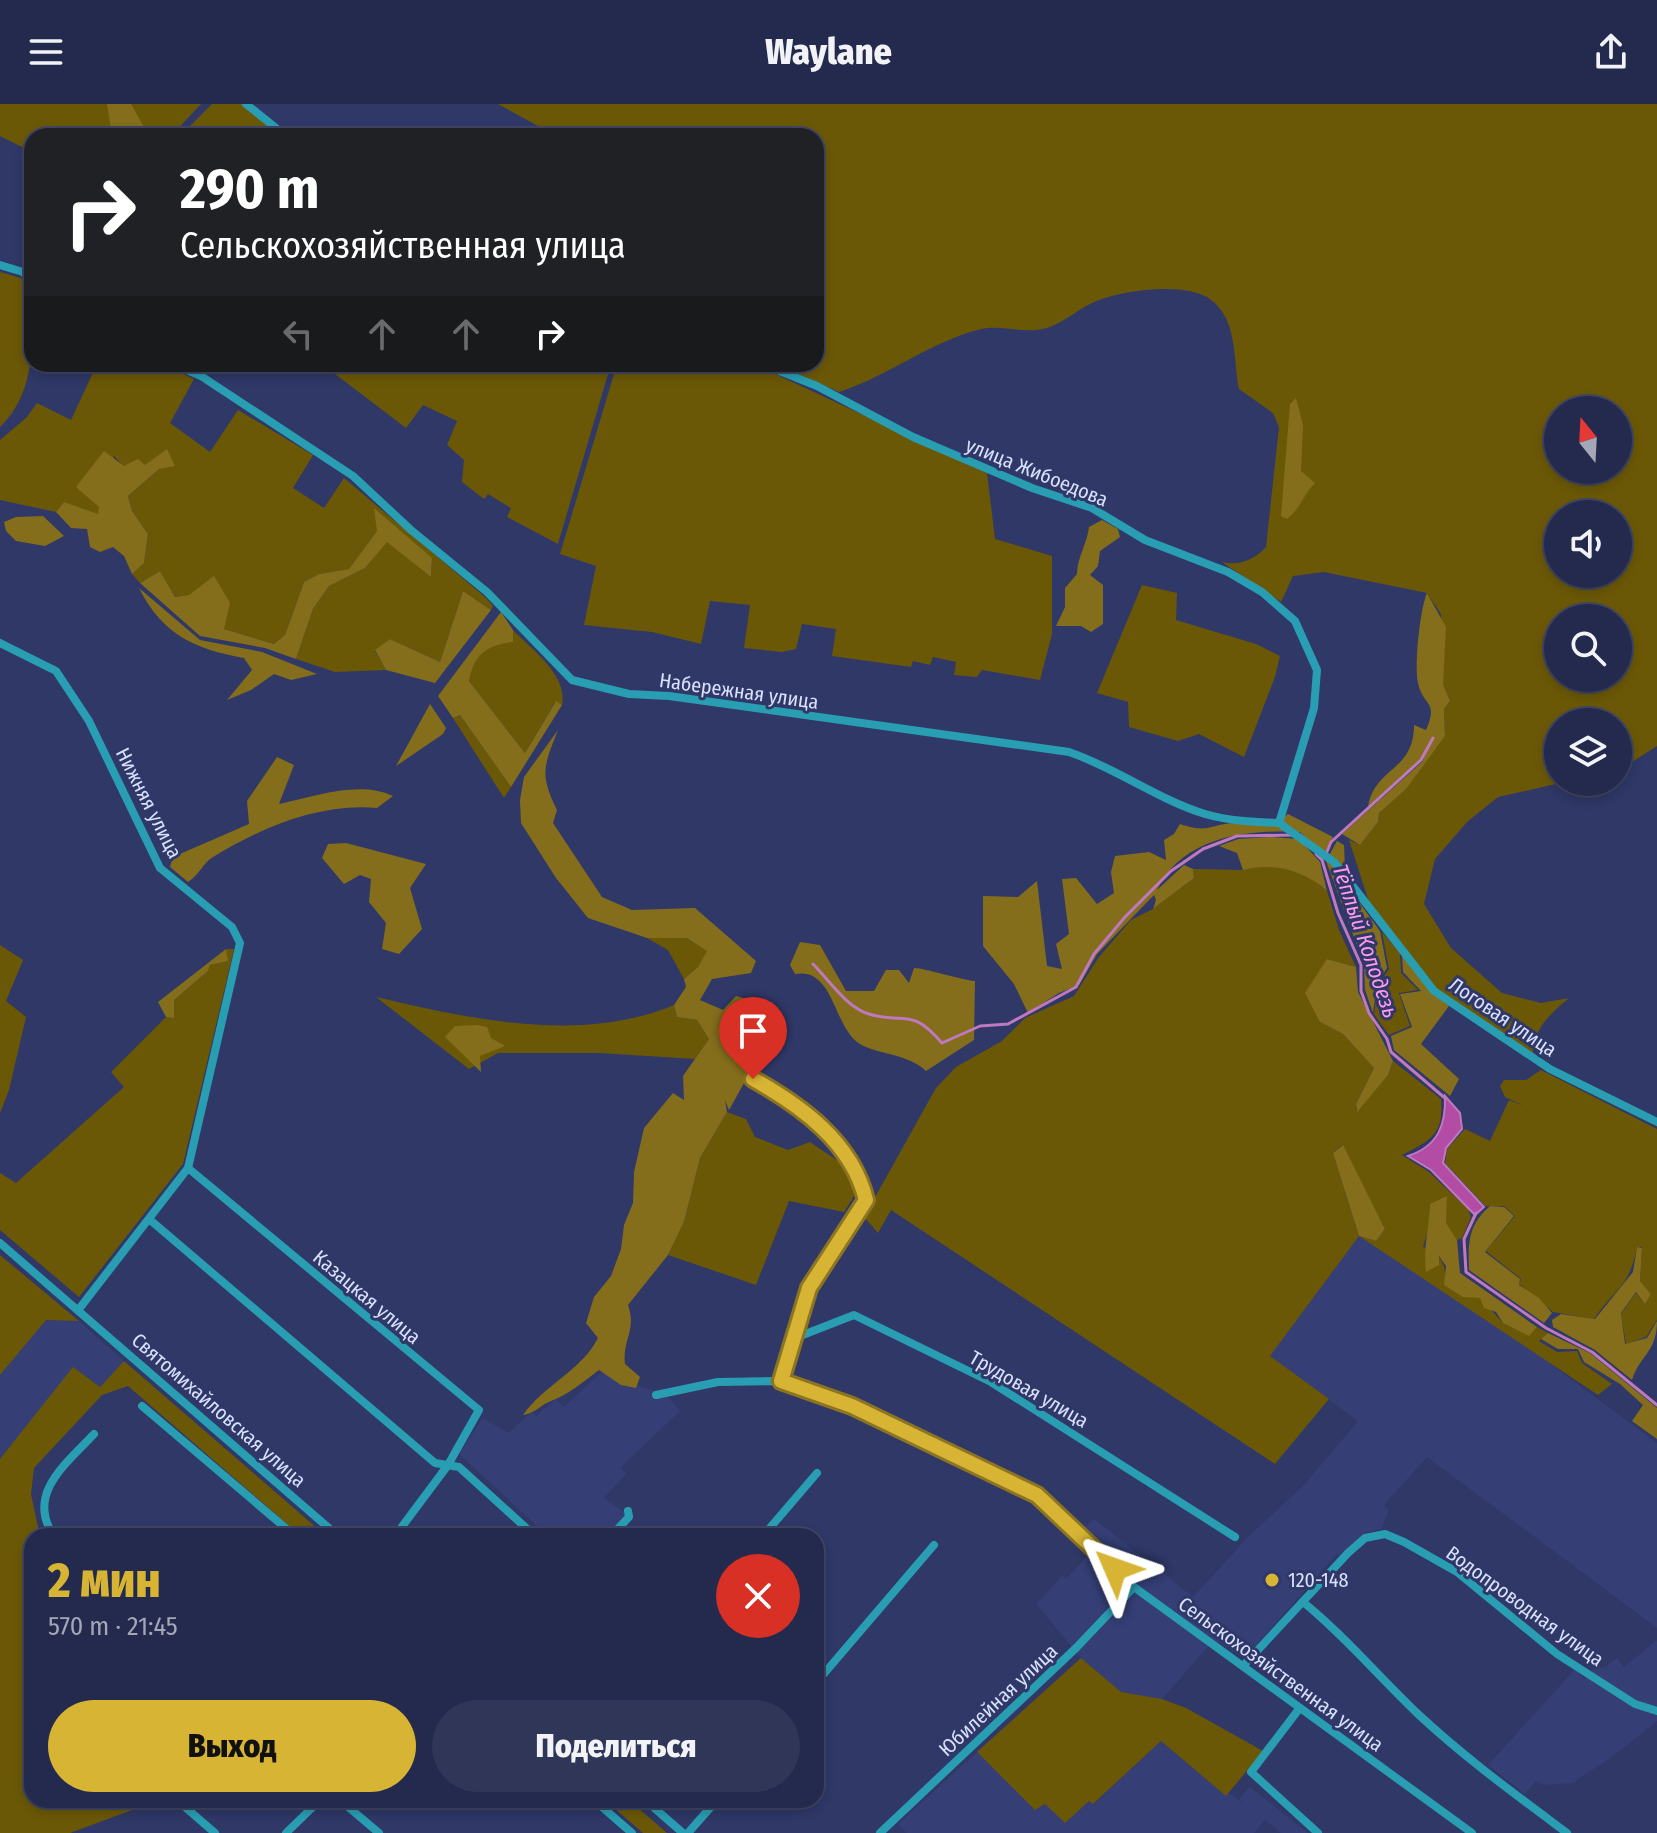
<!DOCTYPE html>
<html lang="ru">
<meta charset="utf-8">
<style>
body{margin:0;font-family:"Fira Sans Condensed",sans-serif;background:#2f3657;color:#f1f3f6;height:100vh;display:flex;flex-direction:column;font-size:30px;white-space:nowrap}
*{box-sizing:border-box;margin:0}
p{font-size:26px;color:#a3a7b6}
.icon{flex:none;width:44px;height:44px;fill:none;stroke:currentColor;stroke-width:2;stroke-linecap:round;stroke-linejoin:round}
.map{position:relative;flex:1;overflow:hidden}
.details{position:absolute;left:24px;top:1424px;width:800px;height:280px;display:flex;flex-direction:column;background:#232a4d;border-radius:24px;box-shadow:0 4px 12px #0003,0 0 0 2px #404665}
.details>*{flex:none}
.hud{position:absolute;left:24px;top:24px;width:800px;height:244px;border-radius:24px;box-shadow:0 4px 12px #0003,0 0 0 2px #404665;background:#202124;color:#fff;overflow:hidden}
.needle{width:52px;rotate:342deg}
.tools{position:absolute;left:1544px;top:292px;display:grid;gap:16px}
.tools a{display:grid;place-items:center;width:88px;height:88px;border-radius:50%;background:#232a4d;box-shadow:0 4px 12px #0003,0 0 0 2px #404665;font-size:40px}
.pin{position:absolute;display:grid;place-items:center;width:68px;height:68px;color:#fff;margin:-82px -34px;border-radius:50% 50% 50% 0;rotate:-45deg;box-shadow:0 0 8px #0007}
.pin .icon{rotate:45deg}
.me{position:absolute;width:88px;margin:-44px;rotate:313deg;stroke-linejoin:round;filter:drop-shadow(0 0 6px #0008)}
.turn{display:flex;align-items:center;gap:28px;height:168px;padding:0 24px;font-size:36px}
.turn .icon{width:104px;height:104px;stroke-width:2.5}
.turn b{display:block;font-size:56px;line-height:68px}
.lanes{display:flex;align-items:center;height:76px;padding:0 24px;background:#0003;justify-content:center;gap:40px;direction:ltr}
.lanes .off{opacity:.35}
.round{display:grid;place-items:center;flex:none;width:84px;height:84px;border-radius:42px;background:#2f3657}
.headline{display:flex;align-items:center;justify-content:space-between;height:136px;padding:0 24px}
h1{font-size:48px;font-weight:800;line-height:60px;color:#d7b434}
.primary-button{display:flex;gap:16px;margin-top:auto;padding:16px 24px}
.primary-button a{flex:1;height:92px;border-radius:48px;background:#d7b434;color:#111;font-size:32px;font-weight:800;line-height:92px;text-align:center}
.primary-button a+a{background:#2f3657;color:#f1f3f6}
header{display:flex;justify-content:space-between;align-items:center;height:104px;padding:0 24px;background:#232a4d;font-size:36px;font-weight:800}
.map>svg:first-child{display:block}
.built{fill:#353f76}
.green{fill:#6b5807;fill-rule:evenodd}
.forest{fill:#846e1b}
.water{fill:#b24ca4;stroke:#be79bf;stroke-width:2}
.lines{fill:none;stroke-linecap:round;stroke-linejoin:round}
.stream{stroke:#be79bf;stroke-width:3}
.street{stroke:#299eb3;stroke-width:8}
.route-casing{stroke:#8c7522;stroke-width:20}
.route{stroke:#d7b434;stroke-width:14}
.poi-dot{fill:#d7b434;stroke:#2f3867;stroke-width:3}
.labels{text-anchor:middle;stroke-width:6;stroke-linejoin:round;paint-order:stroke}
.street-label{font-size:20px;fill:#d9e1fe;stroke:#2f3867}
.poi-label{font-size:20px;fill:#d9e1fe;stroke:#2f3867;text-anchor:start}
.water-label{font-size:22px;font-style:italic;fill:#f9e;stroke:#2f3867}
</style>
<header><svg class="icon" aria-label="menu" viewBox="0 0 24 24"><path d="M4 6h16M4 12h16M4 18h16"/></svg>Waylane<svg class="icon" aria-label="share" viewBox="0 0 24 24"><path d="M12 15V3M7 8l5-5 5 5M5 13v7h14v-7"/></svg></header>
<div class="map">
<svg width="1657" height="1729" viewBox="0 0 1657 1729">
<rect width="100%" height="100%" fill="#2f3867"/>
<g class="built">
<polygon points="1359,1132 1497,1220 1657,1339 1657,1524 1427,1353 1384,1401 1389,1406 1381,1425 1364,1429 1344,1449 1336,1451 1244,1555 1218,1538 1207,1544 1162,1595 1121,1588 1081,1554 1036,1500 1062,1472 1066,1475 1090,1449 1074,1434 1094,1415 1193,1493 1250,1431 1304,1381 1358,1317 1270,1252"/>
<polygon points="46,1216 79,1217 124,1257 100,1283 74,1264 0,1355 0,1271"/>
<polygon points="604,1266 633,1280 665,1290 680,1307 621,1363 626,1370 604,1394 626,1409 626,1413 607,1432 548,1432 459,1350 483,1314 508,1329 532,1308 536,1312 556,1295 564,1303"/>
<polygon points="1657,1536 1657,1617 1612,1653 1572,1679 1543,1681 1536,1677 1525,1690 1488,1661 1575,1565 1584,1575 1594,1564 1605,1563 1617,1554 1624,1563"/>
<polygon points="1161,1637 1226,1692 1229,1689 1244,1700 1239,1695 1250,1683 1308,1729 1281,1729 1265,1716 1254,1729 907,1729 898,1720 977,1648 1036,1706 1045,1700 1090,1697 1094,1700"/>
</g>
<g class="green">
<polygon points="0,0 201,0 171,32 32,32 32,48 0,32"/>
<polygon points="212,0 241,0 282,32 180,32"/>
<path d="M498 0H1657V642L1618 667V618H1558V678H1565L1498 693 1467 718 1435 755 1424 800 1451 844 1502 889 1541 899 1569 894C1551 909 1532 926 1533 951L1436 885 1370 801 1349 736 1360 741 1378 718 1379 709 1406 684 1445 632 1444 605 1450 597 1443 580 1441 510 1427 489 1324 468 1293 472 1281 498 1222 458C1239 462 1254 456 1266 443L1279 323 1273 309 1239 285C1233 255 1238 215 1210 195 1185 177 1118 186 1092 199 1078 206 1065 217 1050 223 1025 232 1002 219 977 226 927 240 886 273 839 288L776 260H816V32H556ZM1558 306H1618V366H1558ZM1558 410H1618V470H1558ZM1558 514H1618V574H1558Z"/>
<path d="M0 168 21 174 32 185C32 233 38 287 0 323Z"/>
<polygon points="97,260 162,260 194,275 170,319 210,348 238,306 313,351 293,384 324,404 344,374 485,493 493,502 491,506 463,487 440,558 390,535 375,547 386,566 335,568 296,555 313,505 329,482 365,464 387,437 431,473 432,454 377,427 349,465 319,470 304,478 285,531 274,540 224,525 189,491 175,493 160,467 140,479 132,470 144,459 148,430 132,407 128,392 159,365 167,346 144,362 123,362 114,352 98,411 64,398 56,408 0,396 0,336 27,313 37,299 71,316"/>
<polygon points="322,260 611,260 558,440 507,413 511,404 488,390 484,395 462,378 464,356 447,341 457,317 423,301 406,324"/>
<polygon points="617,260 754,260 987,369 995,435 1052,452 1052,530 1040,576 982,566 977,573 954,571 956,558 933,553 930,561 913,557 911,563 832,552 836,525 802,520 796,545 782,548 744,544 750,501 710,497 701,540 652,528 584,521 596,462 560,450"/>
<polygon points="1142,481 1177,489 1176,516 1256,540 1280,552 1275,573 1244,653 1199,630 1178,637 1129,623 1128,598 1097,589"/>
<path d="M513 526C532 546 568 571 562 601L555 598 525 649 469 577C474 550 486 541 513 538Z"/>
<polygon points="460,611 511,683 504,694 453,614"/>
<path d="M1265 759 1307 771 1327 787 1339 826 1356 863 1327 855 1320 918 1343 930 1374 964 1356 1000V1007L1388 971 1393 957 1441 995C1444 1031 1431 1036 1402 1051L1429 1068 1468 1105 1471 1113 1462 1134 1457 1136 1430 1100 1429 1123 1423 1143C1443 1152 1446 1160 1445 1181L1480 1194 1503 1219 1528 1231 1537 1223 1548 1229 1539 1237 1557 1248 1577 1247 1582 1259 1612 1280 1598 1291 1359 1132 1270 1252 1329 1295 1275 1360 891 1106 878 1129 864 1113 936 984 956 963 1002 937 1025 914 1074 892 1099 853 1131 816 1153 805 1194 774 1193 765 1242 766ZM1342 1041 1385 1125 1376 1137 1359 1132 1333 1049Z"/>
<polygon points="1382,828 1400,849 1401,869 1418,886 1399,889 1410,922 1389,931 1374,910 1378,881 1389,865"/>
<polygon points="647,834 687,834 708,847 698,863 684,875 668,846"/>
<polygon points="0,841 23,856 6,897 26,913 9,986 0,1009"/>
<polygon points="226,845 234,845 183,1060 79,1193 0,1126 0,1069 16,1079 124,983 111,968 166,913 174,914 174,896 208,867 210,861 227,857"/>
<path d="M376 893C470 915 581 940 674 901L677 913 697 916 709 935 695 955 599 949H498L469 965Z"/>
<path d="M1541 966 1657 1025V1216L1646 1233 1626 1240 1621 1210 1636 1189 1645 1200 1651 1190 1640 1177 1642 1143H1637C1629 1184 1616 1183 1594 1215L1553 1208 1519 1180 1521 1175 1486 1147 1515 1112 1504 1102H1485L1445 1059 1447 1045 1465 1025 1490 1037 1509 996 1524 1002 1505 993 1500 982 1504 976H1526Z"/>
<polygon points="727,1008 746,1015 755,1033 788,1046 810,1038 844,1061 856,1089 844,1108 789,1097 756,1181 668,1151 684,1118 700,1054"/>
<polygon points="0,1151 79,1217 46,1216 0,1271"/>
<polygon points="124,1257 326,1432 301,1432 128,1282 102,1291 34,1364 31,1390 40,1432 32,1432 32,1696 159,1696 70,1729 0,1729 0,1355 73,1263 100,1283"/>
<polygon points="1081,1554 1121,1588 1162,1595 1186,1604 1263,1647 1226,1692 1161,1637 1093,1700 1089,1697 1065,1719 1045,1700 1035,1706 977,1648"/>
<polygon points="605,1696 629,1696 667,1729 643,1729"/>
</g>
<g class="forest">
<polygon points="107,0 131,0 149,32 112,32"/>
<path d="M1296 294 1303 321 1301 367 1315 379C1302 392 1304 400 1287 415L1281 412 1290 300Z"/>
<polygon points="167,345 175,362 159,365 128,392 132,407 148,430 144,459 132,470 124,452 113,443 100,448 90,443 87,425 71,424 56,408 64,398 98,410 99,403 76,383 104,347 124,362 138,355 145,361"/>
<polygon points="374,404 432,454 431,473 387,438 365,464 329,482 313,505 296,555 265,544 200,532 140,479 160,467 175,493 189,491 214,472 230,499 224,525 274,540 285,531 304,478 319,470 349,465 377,427"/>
<polygon points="43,412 64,432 45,442 16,437 6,427 4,418 16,413"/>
<path d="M1102 416 1118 425 1120 433 1100 447 1098 462 1090 471 1103 481V520L1091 528 1081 522H1056L1065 503V484L1077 470C1077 454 1087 440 1089 423Z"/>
<path d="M139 484 200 536 262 548 317 570 291 576 274 570 251 586 227 596 252 566 244 554C194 545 162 530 139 484Z"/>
<polygon points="463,487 491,506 435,579 386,566 375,546 390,535 440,558"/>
<path d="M1427 489 1446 523 1443 580 1450 597 1444 605 1445 632 1406 685 1379 709 1378 718 1360 741 1342 730 1422 658 1434 633 1420 656 1368 703C1375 662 1414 668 1414 621L1426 626C1439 596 1423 603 1418 579 1414 562 1420 505 1427 489Z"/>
<path d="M501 508 513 526V538C487 541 474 550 469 577L525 649 556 597 562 601 511 683 460 611 453 614 438 592Z"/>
<polygon points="430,600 446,624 443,630 396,662"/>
<path d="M558 626C544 662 539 670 557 706L553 719 602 793 632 806 695 804 756 857 751 869 712 875 700 896 723 906 736 892 747 895 750 908 741 927 725 938 742 953 748 972 729 1006 725 996 727 1008 700 1054 684 1118 668 1151 628 1201C637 1227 622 1235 625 1260L640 1273 636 1284 621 1281 599 1266C583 1278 569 1290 551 1297 540 1301 536 1309 523 1311 544 1281 582 1266 598 1234L586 1219 594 1193 611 1172 621 1145 624 1121 633 1099 634 1068 644 1024 673 989 684 996 683 972 709 935 697 916 677 913 674 901 686 883 684 875 698 863 707 847 687 834H647L588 814 556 774 521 719 520 696 524 673Z"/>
<path d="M277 653 294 661 279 700C315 693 358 676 393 692L377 704C320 699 262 723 213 753 202 760 200 770 188 778L170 763 173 753 249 720 247 697Z"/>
<path d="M1288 710 1333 733 1322 753 1300 728C1247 725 1182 733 1157 786L1184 761 1193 765 1194 774 1153 805 1156 796 1154 791 1097 850 1079 881 1059 889 1028 909 1014 880 983 842V792L1018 793 1037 777 1047 862 1062 865 1056 840 1069 830 1062 775 1076 774 1097 800 1114 789 1111 768 1115 752 1149 748 1166 756 1164 736 1174 730 1180 720C1210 730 1209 720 1235 719 1257 719 1269 725 1288 710Z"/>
<path d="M1271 733 1299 735 1320 758 1327 787C1304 766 1272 758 1243 766L1237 749 1219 742 1238 735Z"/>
<polygon points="1337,737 1344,741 1345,764 1361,801 1380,827 1387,864 1377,880 1373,909 1365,886 1364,861 1326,757"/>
<polygon points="346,739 426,760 410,784 422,825 399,850 382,845 386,819 369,798 371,775 360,771 344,780 322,754 328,740"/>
<path d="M800 838 820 841 846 887H874L886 866H899L909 879 914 864C920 863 962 876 975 877L974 936 926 967C908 949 872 950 857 938 833 919 833 863 795 870L790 861Z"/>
<polygon points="226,845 228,857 210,861 208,867 174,896 174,914 166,913 158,898"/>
<polygon points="1402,850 1432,888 1449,902 1421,940 1459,975 1450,992 1394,946 1391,932 1412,923 1400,890 1421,887 1403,868"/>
<polygon points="1327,855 1356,863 1358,888 1393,957 1388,971 1357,1008 1356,1000 1374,964 1343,930 1320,918 1305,889"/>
<polygon points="477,921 487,923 491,934 505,942 480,952 481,968 445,933 455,922"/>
<polygon points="1343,1041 1385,1125 1376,1137 1359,1132 1333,1049"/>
<path d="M1447 1092 1446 1119 1457 1136 1460 1169 1537 1223 1529 1232 1503 1219 1496 1208 1484 1204 1480 1194 1463 1193 1444 1181 1446 1162 1439 1152V1161L1426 1168C1423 1144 1429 1125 1430 1100Z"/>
<path d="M1490 1102 1504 1103 1514 1112 1485 1148 1520 1175 1519 1181 1539 1194 1552 1209 1544 1219 1469 1166C1468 1139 1468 1121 1490 1102Z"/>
<path d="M1637 1143 1642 1144 1640 1177 1651 1190 1645 1200 1636 1188 1621 1209 1625 1240 1647 1234 1657 1217C1657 1248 1640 1251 1632 1276L1595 1246 1553 1223 1552 1216 1561 1210 1595 1215 1633 1168Z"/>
<polygon points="1548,1229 1590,1249 1657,1304 1657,1335 1632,1317 1643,1301 1620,1280 1584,1258 1578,1245 1558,1245 1541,1235"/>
</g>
<path class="water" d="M1445 992 1460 1009 1462 1025 1446 1044 1443 1059 1484 1103 1475 1111 1431 1066 1408 1052C1438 1042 1446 1021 1445 992Z"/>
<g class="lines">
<g class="stream">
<polyline points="1316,750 1322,756 1338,809 1361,861 1361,887 1369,909 1387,935 1391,948 1446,995"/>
<polyline points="1326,750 1331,738 1421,656 1433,634"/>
<path d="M813 860C829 876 846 903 869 910 905 921 910 902 942 939L980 922 1008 920 1076 883 1094 850 1125 813 1171 767 1203 745 1237 732 1293 731"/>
<polyline points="1476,1109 1464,1135 1466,1168 1546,1224 1592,1248 1657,1301"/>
</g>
<g class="street">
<polyline points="246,0 286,32"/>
<polyline points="0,161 23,168 32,178"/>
<path d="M173 260 201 272 353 372 411 426 487 488 572 576 629 590 669 592 1069 648C1116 664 1157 695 1205 710 1229 717 1254 718 1279 719L1314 604 1317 566 1295 517 1262 488 1228 468 1145 436 1092 404 1032 384 913 333 817 282 762 260"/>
<polyline points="0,539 56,567 89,617 160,764 232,823 240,839 188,1064 79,1205"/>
<polyline points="1279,719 1334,758 1434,887 1550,965 1657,1018"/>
<path d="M753 975C801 1002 853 1038 866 1096L809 1184 781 1277"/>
<polyline points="188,1064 479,1306 448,1361 395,1432"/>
<polyline points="149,1115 435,1359 459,1363 535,1432"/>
<polyline points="0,1139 338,1432"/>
<polyline points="795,1234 854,1211 991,1278 1235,1433"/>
<polyline points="656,1291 718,1278 781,1277 852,1302 1037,1391 1134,1483 1472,1729"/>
<polyline points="142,1302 295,1432"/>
<path d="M54 1432C25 1390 67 1359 94 1330"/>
<polyline points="611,1432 629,1413 628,1407"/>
<polyline points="763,1432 817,1369"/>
<path d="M1303 1498C1345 1532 1379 1573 1418 1610 1464 1653 1516 1691 1567 1729"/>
<polyline points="1243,1562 1348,1449 1365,1434 1385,1430 1404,1438 1457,1468 1557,1550 1635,1600 1657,1607"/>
<polyline points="816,1579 934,1441"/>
<polyline points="1299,1605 1251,1668 1318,1729"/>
<polyline points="177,1696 215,1729"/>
<polyline points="340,1696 379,1729"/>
<polyline points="594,1696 632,1729"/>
<polyline points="645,1696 683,1729"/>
<polyline points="286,1729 320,1696"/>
<polyline points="688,1729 717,1696"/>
<polyline points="880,1729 1076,1544 1134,1483"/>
</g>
</g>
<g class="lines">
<g class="route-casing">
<path id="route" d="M753 975C801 1002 852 1038 866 1096L809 1184 781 1277 852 1302 1037 1391 1115 1465"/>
</g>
<use href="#route" class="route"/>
</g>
<circle class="poi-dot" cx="1272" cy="1476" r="8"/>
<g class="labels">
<g class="street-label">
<text transform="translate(1037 368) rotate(22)" y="7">улица Жибоедова</text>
<text transform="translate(739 587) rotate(8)" y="7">Набережная улица</text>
<text transform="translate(149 699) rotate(63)" y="7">Нижняя улица</text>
<text transform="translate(1503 913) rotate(34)" y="7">Логовая улица</text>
<text transform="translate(367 1193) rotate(40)" y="7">Казацкая улица</text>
<text transform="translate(1029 1285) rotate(30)" y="7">Трудовая улица</text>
<text transform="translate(219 1306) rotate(41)" y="7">Святомихайловская улица</text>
<text transform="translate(1525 1502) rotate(36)" y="7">Водопроводная улица</text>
<text transform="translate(1281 1570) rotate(36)" y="7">Сельскохозяйственная улица</text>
<text transform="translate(998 1596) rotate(-43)" y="7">Юбилейная улица</text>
</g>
<g class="poi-label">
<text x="1288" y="1483">120-148</text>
</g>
<g class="water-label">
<text transform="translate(1366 837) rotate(71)" y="8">Тёплый Колодезь</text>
</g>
</g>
</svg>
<div class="tools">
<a><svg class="needle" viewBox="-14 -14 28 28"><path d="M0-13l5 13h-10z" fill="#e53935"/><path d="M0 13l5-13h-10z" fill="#a3a7b6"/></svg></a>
<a><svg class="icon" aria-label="sound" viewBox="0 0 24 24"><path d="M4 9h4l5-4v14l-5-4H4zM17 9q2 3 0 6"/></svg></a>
<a><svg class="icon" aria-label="search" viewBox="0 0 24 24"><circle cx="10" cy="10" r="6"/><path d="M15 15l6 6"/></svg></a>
<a><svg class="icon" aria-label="layers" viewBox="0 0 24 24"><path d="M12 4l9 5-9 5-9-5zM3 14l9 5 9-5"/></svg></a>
</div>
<div class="pin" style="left:753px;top:975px;background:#d93025"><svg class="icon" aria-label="arrive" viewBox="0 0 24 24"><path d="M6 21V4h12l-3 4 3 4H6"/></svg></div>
<svg class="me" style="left:1115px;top:1465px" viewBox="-20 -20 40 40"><path d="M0-17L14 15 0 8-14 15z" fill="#d7b434" stroke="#fff" stroke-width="4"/></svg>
<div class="hud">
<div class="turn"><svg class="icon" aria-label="right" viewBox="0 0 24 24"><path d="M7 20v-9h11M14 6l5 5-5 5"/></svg><div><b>290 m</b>Сельскохозяйственная улица</div></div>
<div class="lanes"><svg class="icon off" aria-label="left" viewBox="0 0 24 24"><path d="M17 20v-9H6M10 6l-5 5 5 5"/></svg><svg class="icon off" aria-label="ahead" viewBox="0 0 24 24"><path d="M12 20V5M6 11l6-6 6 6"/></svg><svg class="icon off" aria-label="ahead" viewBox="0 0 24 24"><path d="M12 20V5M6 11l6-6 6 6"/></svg><svg class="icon" aria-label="right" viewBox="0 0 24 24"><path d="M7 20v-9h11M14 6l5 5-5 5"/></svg></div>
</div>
<section class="details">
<div class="headline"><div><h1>2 мин</h1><p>570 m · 21:45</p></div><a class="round" style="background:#d93025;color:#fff"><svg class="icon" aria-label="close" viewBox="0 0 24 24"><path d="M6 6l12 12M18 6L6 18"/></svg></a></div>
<div class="primary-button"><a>Выход</a><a>Поделиться</a></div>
</section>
</div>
